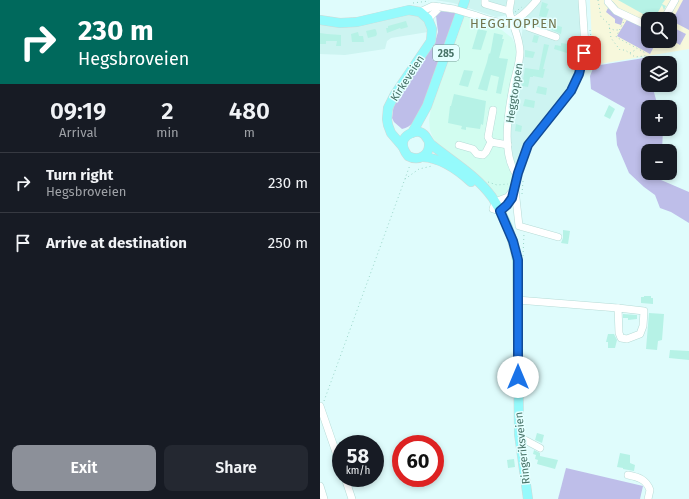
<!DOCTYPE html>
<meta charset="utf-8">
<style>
body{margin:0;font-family:"Fira Sans",sans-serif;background:#242831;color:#f1f3f6;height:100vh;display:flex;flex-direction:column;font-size:15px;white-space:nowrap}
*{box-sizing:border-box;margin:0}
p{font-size:13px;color:#9ea1a6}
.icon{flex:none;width:22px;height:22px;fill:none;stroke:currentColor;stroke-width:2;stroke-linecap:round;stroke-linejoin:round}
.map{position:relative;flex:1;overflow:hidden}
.side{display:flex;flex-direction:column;background:#171b24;width:320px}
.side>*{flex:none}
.top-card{background:#00695c;color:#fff;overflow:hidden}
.buttons{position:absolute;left:321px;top:12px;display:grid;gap:8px}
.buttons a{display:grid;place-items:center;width:36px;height:36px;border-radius:8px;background:#171b24;box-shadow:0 2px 6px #0003;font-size:20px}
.speed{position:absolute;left:12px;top:435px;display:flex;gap:8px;font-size:20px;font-weight:700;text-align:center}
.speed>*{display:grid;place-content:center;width:52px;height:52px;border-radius:50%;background:#171b24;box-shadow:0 2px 6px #0003;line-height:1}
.speed small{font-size:10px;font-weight:400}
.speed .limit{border:6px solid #d22;background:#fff;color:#111}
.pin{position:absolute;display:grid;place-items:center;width:34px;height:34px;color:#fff;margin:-17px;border-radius:8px;box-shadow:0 2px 6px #0006}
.me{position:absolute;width:44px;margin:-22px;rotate:0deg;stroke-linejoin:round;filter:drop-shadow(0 0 3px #0008)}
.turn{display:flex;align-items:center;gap:14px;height:84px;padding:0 12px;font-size:18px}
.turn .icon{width:52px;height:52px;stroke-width:2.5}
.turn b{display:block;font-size:28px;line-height:34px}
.eta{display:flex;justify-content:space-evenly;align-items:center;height:68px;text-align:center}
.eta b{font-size:24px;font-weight:600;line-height:28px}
.cta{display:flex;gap:8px;margin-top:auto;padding:8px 12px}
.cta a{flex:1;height:46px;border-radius:8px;background:#8c9099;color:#fff;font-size:16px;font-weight:600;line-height:46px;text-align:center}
.cta a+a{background:#242831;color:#f1f3f6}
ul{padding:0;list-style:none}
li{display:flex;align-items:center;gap:12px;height:60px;padding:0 12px;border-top:1px solid #363941}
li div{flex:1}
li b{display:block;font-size:15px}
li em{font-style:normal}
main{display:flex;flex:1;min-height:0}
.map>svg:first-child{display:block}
.residential{fill:#cdf4f1}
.commercial{fill:#d2fdf0}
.education{fill:#f7f8dc;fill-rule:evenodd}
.green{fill:#bebee9}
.building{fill:#b6f2e6}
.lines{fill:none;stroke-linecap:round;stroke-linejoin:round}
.minor-casing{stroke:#b6dbd6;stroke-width:8}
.major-casing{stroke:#cfdad7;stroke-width:10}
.path{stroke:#9ad6c9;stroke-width:1;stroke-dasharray:1 3;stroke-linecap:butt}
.minor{stroke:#fff;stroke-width:7}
.major{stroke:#95fafc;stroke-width:9}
.minor-bridge-casing{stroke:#b6dbd6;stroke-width:8;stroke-linecap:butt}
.minor-bridge{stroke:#fff;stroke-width:7}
.route-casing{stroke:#114b97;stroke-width:10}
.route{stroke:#1a73e8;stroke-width:7}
.labels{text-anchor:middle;stroke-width:3;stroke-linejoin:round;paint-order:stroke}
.shield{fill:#e5ffff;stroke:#769c95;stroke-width:1}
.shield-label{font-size:10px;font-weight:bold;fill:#477267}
.street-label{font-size:11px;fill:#477267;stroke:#e5ffff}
.quarter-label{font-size:13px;letter-spacing:1px;fill:#72754e;stroke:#e5ffff}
</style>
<main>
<section class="side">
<div class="top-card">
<div class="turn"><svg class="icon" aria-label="right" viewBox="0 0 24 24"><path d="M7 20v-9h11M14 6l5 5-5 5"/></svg><div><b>230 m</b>Hegsbroveien</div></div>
</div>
<div class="eta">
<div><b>09:19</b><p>Arrival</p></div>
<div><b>2</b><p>min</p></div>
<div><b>480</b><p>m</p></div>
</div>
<ul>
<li><svg class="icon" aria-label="right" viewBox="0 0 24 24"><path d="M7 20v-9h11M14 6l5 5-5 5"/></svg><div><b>Turn right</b><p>Hegsbroveien</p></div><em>230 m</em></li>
<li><svg class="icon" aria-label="arrive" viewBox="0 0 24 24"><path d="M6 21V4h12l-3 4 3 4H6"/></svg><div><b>Arrive at destination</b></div><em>250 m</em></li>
</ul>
<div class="cta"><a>Exit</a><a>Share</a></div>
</section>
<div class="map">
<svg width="369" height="499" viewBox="0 0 369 499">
<rect width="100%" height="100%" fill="#dffcfc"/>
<g class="residential">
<polygon points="115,0 260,0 261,57 256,73 247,91 205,145 201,150 197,165 194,165 193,163 190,142 191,123 201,40 203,26 206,18 195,14 176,17 133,3"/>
<polygon points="86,11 98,16 106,23 108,32 71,38 67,41 65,49 25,55 0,54 0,20 14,22"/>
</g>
<polygon class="commercial" points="145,15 178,27 192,38 196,46 197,55 185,137 186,162 193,178 192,187 187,194 178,198 118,145 113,138 110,130 109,120 111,109"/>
<path class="education" d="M270 0H369V49L273 65ZM328 19H350V41H328Z"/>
<g class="green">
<polygon points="363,0 369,0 369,30 352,21"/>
<polygon points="288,8 303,19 301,25 295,23 295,19 286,12"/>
<path d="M120 11 136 13 101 111C96 119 92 127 82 129L74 122 72 118 74 103 115 42 118 32 116 16Z"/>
<polygon points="308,18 328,30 328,41 337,41 330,54 297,36"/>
<polygon points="350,26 366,34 360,45 350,39"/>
<polygon points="324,58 328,71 328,85 332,85 338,107 328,107 328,129 343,129 342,151 328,151 328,173 341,173 341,180 369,192 369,223 351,212 340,208 335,195 324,187 309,173 297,145 296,133 305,108 271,89 270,76 274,66"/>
<polygon points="246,468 323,486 320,499 238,499"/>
</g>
<g class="building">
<polygon points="298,0 345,0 342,4 346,6 344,10 342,5 334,19 332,19"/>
<polygon points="222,2 228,4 226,8 229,9 226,18 219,16"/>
<polygon points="86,21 88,27 81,29 80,28 67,33 66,28 68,28 68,26"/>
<polygon points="231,24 242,27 241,34 230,29"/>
<polygon points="55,29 56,30 57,34 56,36 48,38 46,31"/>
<polygon points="158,29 167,31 161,50 152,49"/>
<polygon points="38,32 39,36 43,36 44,42 32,42 31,34"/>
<polygon points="0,33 7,34 21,35 21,46 16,46 17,41 6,41 6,44 0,44"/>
<polygon points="174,33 183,35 182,39 184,39 179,58 188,59 181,94 176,93 179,77 171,75 167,91 158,89 167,62 169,53 170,54 171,50"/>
<polygon points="214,35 219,36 217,43 212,42"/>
<polygon points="249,40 253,41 252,46 249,45 247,53 234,49 235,45 241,46 241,43 248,44"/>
<polygon points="224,44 229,45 223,69 225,69 223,78 213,76 213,77 210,77 208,87 202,86 205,68 219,70"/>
<polygon points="205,50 215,52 213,58 205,57"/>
<polygon points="144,70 153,71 148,87 139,85"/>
<polygon points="218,86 227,88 226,95 216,93"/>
<polygon points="134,94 166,101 163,125 161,124 160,129 146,127 146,130 141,129 142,126 128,123 130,106 131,106"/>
<polygon points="205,99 215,101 214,108 203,106"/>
<polygon points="289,105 295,109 290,119 284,116"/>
<polygon points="196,124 202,126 201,132 195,131"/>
<polygon points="243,230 250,231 248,244 241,243 243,238"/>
<polygon points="324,296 331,296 331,298 333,298 333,304 321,303 321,297 324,297"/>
<polygon points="329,313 344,314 342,340 338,341 337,350 326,349"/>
<polygon points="303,314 317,315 317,319 308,320 308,318 303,318"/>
<polygon points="288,334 294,334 297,340 295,348 288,348 288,342 286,342"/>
<polygon points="350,350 369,351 369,360 349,358"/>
<polygon points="217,433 224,435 222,443 215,440"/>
<polygon points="214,450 220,453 220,456 238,460 235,469 217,464 218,460 215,459 216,455 213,454"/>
<polygon points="300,453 310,455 310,463 315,465 314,471 303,469 303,468 297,467"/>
<polygon points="194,459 195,467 188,468 187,460"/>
</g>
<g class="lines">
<g class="minor-casing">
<g id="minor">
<path d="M165 0V4L189 11C192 24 200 38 200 52 200 62 196 73 194 82 189 107 181 150 195 172L198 173"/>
<polyline points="288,0 288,2 296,11 328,26"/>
<polyline points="189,11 191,0"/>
<polyline points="100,12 113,6 120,7"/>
<path d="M154 15C185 26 194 28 217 0"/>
<polyline points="199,18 208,27 236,37"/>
<polyline points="108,19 120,7"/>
<polyline points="344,19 355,0"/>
<polyline points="171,142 168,137 173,110"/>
<polyline points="171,142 188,145"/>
<polyline points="139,145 153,149 157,154 163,155 166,152 171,142"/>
<polyline points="195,189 199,226 238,237"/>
<polyline points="193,190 188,197 175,202 173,209 180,211 187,205 192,198 198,173 208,145 244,101 254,85 259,74 263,61 265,46 262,0"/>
<polyline points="197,300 298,308"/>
<polygon points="298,308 324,311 323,326 320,334 307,339 301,338 299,333"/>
<polyline points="0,406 21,467"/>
<polyline points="200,440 205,440 220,448"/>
<path d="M308 475C318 477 326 479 330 490L328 499"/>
<polyline points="25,478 32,499"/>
<polyline points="0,486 4,499"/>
</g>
</g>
<g class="major-casing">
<g id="major">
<polyline points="0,20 20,23 37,22 89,10 100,12 108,19 112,29 111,41 75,94 68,108 67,119 68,125 71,133 83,147"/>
<polyline points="92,133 107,106 145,0"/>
<path d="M109 143C110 155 99 162 88 156 84 151 81 145 84 139 87 134 94 131 100 132 107 134 107 141 112 145 133 162 156 175 172 197 185 216 193 238 197 260L199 434 208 499"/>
<path d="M103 157C121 158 138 170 151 182"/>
</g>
</g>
<g class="path">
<polyline points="278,0 281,17 289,24 291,38 300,50 305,50 315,57 325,56 324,52 296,37 304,21"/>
<polyline points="93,3 109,1"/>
<polyline points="195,12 202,7"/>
<polyline points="289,28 294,30 299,30"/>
<polyline points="270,30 271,37"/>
<polyline points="310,53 317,49"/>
<polyline points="85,179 99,169 112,166"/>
<polyline points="168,182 177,185 188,184"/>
<polyline points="202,194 203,181"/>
<polyline points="203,256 204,233"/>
<polyline points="4,401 90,165"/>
</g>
<use href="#minor" class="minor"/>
<use href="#major" class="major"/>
<g class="minor-bridge-casing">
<polyline id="minor-bridge" points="120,7 134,9 154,15"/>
</g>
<use href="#minor-bridge" class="minor-bridge"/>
</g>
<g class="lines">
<g class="route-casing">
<polyline id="route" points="198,377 198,260 193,241 180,211 187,205 192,198 198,173 208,145 251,91 259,74 264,53"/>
</g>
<use href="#route" class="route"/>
</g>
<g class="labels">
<rect class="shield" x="113" y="45" width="26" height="16" rx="3"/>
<g class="shield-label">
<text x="126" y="57">285</text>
</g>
<g class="street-label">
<text transform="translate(87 78) rotate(-57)" y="4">Kirkeveien</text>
<text transform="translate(194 93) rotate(-81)" y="4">Heggtoppen</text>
<text transform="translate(202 448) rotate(-96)" y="4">Ringeriksveien</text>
</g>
<g class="quarter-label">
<text x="194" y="28">HEGGTOPPEN</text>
</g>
</g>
</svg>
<div class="buttons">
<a><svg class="icon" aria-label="search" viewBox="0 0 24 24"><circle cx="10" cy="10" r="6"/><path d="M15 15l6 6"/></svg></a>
<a><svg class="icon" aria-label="layers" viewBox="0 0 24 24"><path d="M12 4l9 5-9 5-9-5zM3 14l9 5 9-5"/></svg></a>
<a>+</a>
<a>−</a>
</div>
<div class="speed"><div>58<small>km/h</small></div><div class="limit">60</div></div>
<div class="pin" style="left:264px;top:53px;background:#d93025"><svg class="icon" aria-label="arrive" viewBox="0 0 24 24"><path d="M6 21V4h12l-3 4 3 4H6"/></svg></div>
<svg class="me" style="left:198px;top:377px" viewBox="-20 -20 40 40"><circle r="19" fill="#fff"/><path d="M0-13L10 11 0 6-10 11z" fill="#1a73e8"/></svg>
</div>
</main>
